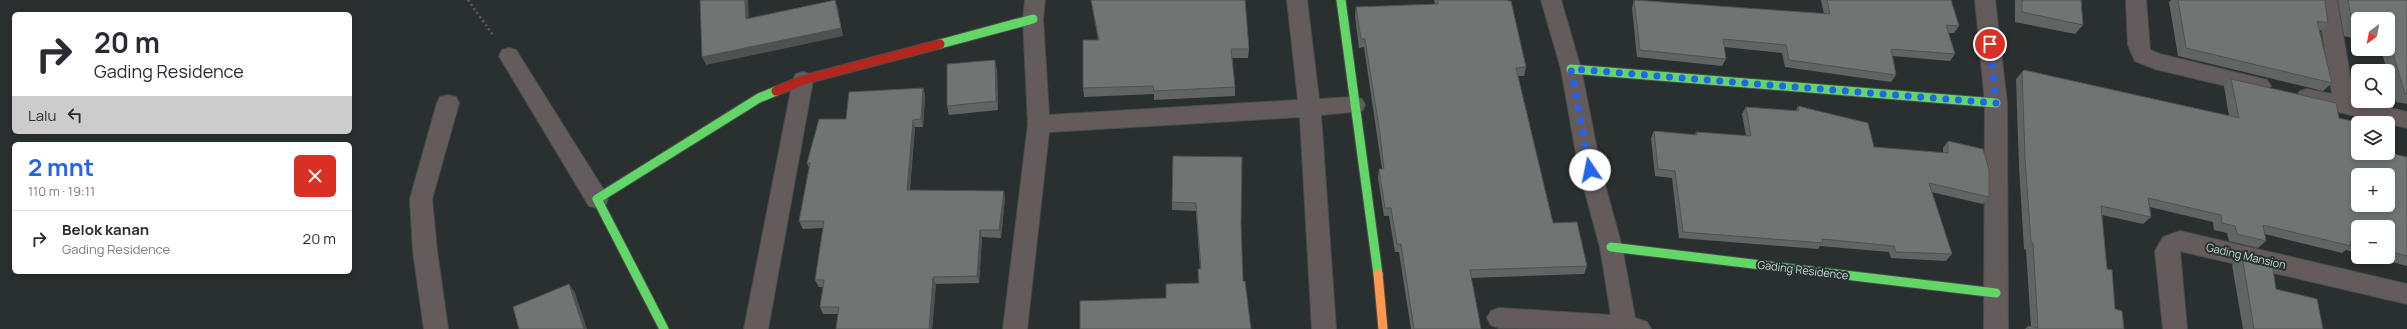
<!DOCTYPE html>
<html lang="id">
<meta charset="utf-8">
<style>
body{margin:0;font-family:Manrope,sans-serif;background:#f2f2f3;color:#2b2b33;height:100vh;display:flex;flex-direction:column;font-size:15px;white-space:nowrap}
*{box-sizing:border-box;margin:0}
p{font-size:13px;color:#7c7c81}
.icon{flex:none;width:22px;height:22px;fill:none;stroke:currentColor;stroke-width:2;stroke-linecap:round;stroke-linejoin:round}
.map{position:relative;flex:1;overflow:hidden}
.side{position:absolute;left:12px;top:142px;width:340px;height:132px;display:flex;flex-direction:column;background:#fff;border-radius:6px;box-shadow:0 2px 6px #0003}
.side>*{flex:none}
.hud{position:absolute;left:12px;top:12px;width:340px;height:122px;border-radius:6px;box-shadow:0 2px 6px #0003;background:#fff;color:#2b2b33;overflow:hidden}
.needle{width:26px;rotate:212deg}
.tools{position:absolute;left:2351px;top:12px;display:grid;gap:8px}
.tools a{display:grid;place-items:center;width:44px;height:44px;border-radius:6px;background:#fff;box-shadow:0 2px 6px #0003;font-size:20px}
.pin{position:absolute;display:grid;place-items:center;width:34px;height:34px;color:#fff;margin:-17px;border:2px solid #fff;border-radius:50%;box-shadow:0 1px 4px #0007}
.me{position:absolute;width:44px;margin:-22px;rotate:349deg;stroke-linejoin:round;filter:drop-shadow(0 0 3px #0008)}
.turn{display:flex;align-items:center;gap:14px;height:84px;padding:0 16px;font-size:18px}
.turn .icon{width:52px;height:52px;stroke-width:2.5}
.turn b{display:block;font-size:28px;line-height:34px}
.then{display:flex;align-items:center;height:38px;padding:0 16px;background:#0003;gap:8px;font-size:15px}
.round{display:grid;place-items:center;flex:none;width:42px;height:42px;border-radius:6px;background:#f2f2f3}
.headline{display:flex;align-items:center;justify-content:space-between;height:68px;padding:0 16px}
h1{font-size:24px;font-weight:700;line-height:30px;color:#2563eb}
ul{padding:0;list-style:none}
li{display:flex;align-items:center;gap:12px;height:56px;padding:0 16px;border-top:1px solid #e1e1e2}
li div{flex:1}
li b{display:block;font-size:15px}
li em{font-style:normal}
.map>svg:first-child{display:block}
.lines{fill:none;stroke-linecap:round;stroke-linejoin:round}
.street-casing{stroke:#494d4c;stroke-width:2}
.fast-casing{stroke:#494d4c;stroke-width:11}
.slow-casing{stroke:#494d4c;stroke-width:11}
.jam-casing{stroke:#494d4c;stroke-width:11}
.path{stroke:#605d5d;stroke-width:2.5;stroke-dasharray:2 3;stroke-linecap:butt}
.street{fill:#635b5c;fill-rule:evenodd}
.fast{stroke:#63d668;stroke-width:9}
.slow{stroke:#ff974d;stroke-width:9}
.jam{stroke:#b3261e;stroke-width:9}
.wall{fill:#606564}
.shaded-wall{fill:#4e5251}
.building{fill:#707574;stroke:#4e5251;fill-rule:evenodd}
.route{stroke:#2563eb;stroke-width:7;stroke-dasharray:0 12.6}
.labels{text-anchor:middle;stroke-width:4;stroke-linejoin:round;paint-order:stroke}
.street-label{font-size:11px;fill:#d0d7d5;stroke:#273331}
</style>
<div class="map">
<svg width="2407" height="329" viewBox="0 0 2407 329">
<rect width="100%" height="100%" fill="#2a302f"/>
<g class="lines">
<g class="street-casing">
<g id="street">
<polygon points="1025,0 1045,0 1043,19 1049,115 1298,100 1287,0 1307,0 1319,99 1354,97 1362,99 1365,105 1362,111 1321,115 1336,329 1312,329 1300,117 1049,132 1027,329 1003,329 1028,124 1023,19"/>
<polygon points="1541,0 1561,0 1581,69 1601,170 1622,247 1635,318 1647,322 1651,329 1499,328 1491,325 1487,318 1491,311 1499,308 1611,315 1600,247 1579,170 1561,69"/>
<polygon points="1975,0 1995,0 2007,103 2008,329 1984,329 1985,103"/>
<polygon points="2126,0 2146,0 2150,50 2160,54 2267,80 2271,86 2267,92 2260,94 2155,69 2135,61 2128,45"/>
<polygon points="2317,0 2337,0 2354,99 2407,112 2407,128 2300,103 2296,97 2300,91 2307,89 2332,94"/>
<polygon points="509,48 516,50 605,192 608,199 605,206 597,208 589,206 499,56 502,50"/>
<polygon points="803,72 810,74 813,80 768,329 744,329 793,80 796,74"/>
<polygon points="448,95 456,97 459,103 432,199 437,251 448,329 424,329 413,251 410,199 437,103 440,97"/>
<polygon points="2180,231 2407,284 2407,304 2180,251 2187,329 2163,329 2155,251 2163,237"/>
</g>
</g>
<g class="fast-casing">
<g id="fast">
<polyline points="1341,0 1378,274"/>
<polyline points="940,44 1033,19"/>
<polyline points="1571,69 1996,103"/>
<polyline points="1611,247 1996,293"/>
<polyline points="664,329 597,199 759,98 776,91"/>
</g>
</g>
<g class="slow-casing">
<polyline id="slow" points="1378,274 1383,329"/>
</g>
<g class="jam-casing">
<polyline id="jam" points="776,91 803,80 940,44"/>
</g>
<polyline class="path" points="468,0 493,35"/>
<use href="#street" class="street"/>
<use href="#fast" class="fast"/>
<use href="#slow" class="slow"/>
<use href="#jam" class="jam"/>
</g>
<g class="wall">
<polygon points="1091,0 1245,0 1249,49 1248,58 1232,58 1235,87 1235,96 1154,100 1154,94 1084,97 1083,88 1098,40"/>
<polygon points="1434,0 1508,0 1526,67 1524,76 1518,76 1553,223 1587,266 1584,274 1471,278 1481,329 1411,329 1399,252 1395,252 1389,216 1384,216 1378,178 1379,169 1382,169 1378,142 1364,47 1359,48 1355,16 1356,7 1435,4"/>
<polygon points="1634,0 1824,14 1821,0 1951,0 1959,26 1954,33 1948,33 1955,54 1950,61 1893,56 1896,75 1891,82 1785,67 1782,53 1724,47 1726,59 1722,66 1637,57 1632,8"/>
<polygon points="2015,0 2081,0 2083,25 2075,34 2015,22"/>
<polygon points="2171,0 2325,0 2328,23 2320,31 2332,83 2323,91 2178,56 2169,2"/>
<polygon points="2338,0 2407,0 2407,104 2396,102 2388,73 2388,71 2387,71 2381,49 2388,49 2388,19 2358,19 2358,39 2344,36"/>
<polygon points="997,69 998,110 949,115 947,106"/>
<polygon points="2024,70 2229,116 2224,86 2231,79 2339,118 2394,154 2407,157 2407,266 2373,257 2388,257 2388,227 2358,227 2358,253 2346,250 2342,253 2265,234 2266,241 2258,248 2229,241 2227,233 2214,230 2213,222 2150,207 2151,217 2143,224 2102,215 2107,269 2115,309 2124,329 2025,329 2028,326 2031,327 2026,250 2024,249 2019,166 2016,79"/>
<polygon points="923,88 925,95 923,127 915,127 910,190 1005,198 1001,238 982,237 979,283 936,284 932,329 836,329 838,314 823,314 820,307 823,287 819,287 815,280 823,228 803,229 799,221 809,168 807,163 846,119"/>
<polygon points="1798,106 1874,147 1943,153 1943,148 1948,141 1989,197 1983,204 1931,192 1952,254 1946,261 1891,258 1889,252 1820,246 1818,249 1679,238 1672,178 1655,176 1651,138 1654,131 1695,135 1696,132 1746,136 1742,114 1746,107 1796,111"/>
<polygon points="1173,156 1241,224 1243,281 1166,298 1199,283 1198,269 1200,269 1196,211 1172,210"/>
<polygon points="2242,256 2276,289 2323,329 2243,329 2232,265"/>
</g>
<g class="shaded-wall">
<polygon points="745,0 748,0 749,27 746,19"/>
<polygon points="835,0 838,8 843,36 706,65 702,57"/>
<polygon points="995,60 997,69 998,110 996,101"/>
<polygon points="923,88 925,95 923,127 921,119"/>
<polygon points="913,120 915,127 909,197 907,190"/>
<polygon points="1004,191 1005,198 1001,238 999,230"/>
<polygon points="980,230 982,237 979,283 977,276"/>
<polygon points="933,277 936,284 932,329 929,329"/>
<polygon points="569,284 575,293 587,329 584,329"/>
</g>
<g class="building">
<polygon points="700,0 745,0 746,19 835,0 841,28 702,57"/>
<polygon points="1091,0 1245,0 1249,49 1231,49 1235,87 1154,91 1153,86 1083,88 1083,40 1099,40"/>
<polygon points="1438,0 1508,0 1508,1 1511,1 1526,67 1516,68 1553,223 1577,222 1587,266 1470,270 1481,329 1414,329 1401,244 1397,244 1391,208 1385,208 1379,169 1384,169 1380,134 1365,39 1361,39 1356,7 1438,4"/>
<polygon points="1634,0 1830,14 1827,0 1951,0 1959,26 1946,25 1955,54 1891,49 1896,75 1789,60 1786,45 1723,39 1726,59 1640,50"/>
<polygon points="2022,0 2081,0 2083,25 2022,12"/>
<polygon points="2178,0 2325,0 2328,23 2317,21 2332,83 2186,48"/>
<polygon points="2348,0 2407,0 2407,94 2405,94 2388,36 2388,19 2358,19 2358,29 2353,28"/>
<polygon points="995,60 996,101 947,106 947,64"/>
<path d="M2024 70 2239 118 2231 79 2336 103 2339 118 2360 123H2358V153H2388V131L2394 154 2407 157V256L2388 251V227H2358V244L2350 242 2351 246 2263 225 2266 241 2237 234 2235 226 2222 223 2221 215 2148 198 2151 217 2101 206 2107 269 2112 270 2115 309 2122 311 2124 329H2028V326L2038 328 2033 243 2031 242 2025 158 2022 72ZM2358 175H2388V205H2358Z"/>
<polygon points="923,88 921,119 913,120 907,190 1004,191 999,230 980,230 977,276 933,277 929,329 836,329 839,307 820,307 824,280 815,280 824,221 799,221 810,163 807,163 819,119 846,119 849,92"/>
<polygon points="1798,106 1868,123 1874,147 1948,153 1948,141 1983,149 1989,170 1989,197 1929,183 1952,254 1896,252 1894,246 1822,239 1823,243 1683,232 1675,171 1658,169 1654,131 1697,135 1696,132 1751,136 1746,107 1799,111"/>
<polygon points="1173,156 1242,157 1241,224 1243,281 1245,281 1251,329 1080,329 1080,301 1166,298 1166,284 1199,283 1198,269 1201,269 1196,203 1172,202"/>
<polygon points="2242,256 2272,263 2276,289 2317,299 2323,329 2254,329"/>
<polygon points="569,284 584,329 519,329 513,307"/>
</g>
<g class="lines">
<polyline class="route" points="1590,170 1571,69 1996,103 1990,44"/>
</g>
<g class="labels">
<g class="street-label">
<text transform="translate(2246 256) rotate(13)" y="4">Gading Mansion</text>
<text transform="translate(1803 270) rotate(7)" y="4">Gading Residence</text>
</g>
</g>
</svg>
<div class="tools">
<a><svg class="needle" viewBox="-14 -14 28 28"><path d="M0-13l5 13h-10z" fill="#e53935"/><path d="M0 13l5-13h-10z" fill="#7c7c81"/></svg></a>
<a><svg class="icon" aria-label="search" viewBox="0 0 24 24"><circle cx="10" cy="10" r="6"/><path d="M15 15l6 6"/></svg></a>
<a><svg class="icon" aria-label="layers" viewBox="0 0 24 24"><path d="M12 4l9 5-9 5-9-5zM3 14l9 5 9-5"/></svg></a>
<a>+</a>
<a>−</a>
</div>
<div class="pin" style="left:1990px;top:44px;background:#d93025"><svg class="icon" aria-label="arrive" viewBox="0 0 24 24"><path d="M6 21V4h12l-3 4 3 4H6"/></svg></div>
<svg class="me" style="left:1590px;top:170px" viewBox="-20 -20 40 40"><circle r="19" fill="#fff"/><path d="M0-13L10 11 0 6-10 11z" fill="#2563eb"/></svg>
<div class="hud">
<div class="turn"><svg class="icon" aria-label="right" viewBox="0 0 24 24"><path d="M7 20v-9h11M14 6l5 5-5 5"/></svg><div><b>20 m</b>Gading Residence</div></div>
<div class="then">Lalu<svg class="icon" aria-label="left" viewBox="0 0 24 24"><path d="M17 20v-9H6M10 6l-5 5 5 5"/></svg></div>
</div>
<section class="side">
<div class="headline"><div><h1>2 mnt</h1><p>110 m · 19:11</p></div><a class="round" style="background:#d93025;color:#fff"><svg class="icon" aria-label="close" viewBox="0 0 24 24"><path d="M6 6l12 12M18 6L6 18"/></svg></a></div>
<ul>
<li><svg class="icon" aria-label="right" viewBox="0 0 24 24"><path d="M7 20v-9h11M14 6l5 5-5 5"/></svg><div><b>Belok kanan</b><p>Gading Residence</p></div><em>20 m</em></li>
</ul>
</section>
</div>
